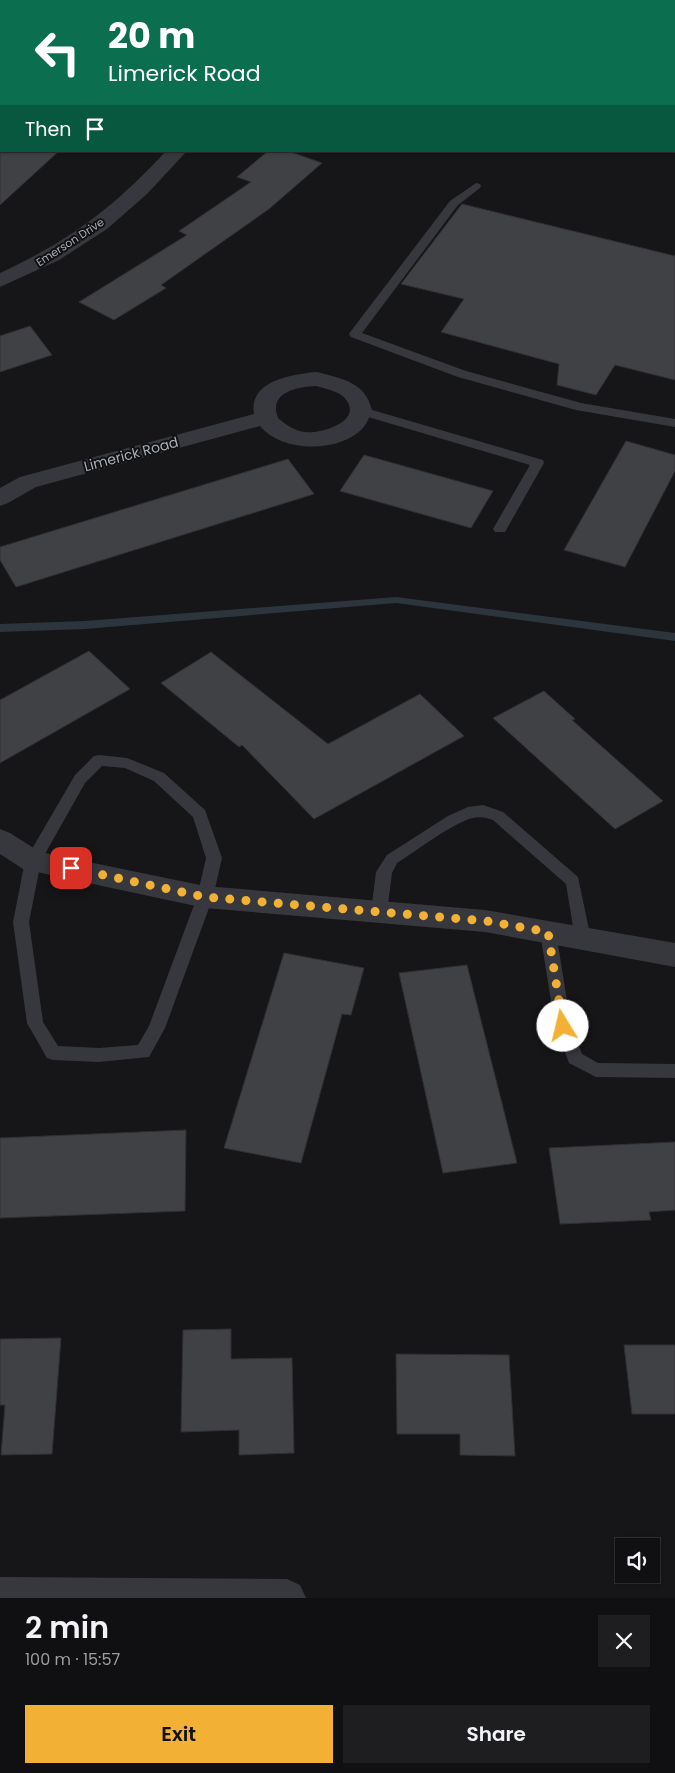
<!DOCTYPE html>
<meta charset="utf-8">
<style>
body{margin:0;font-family:Poppins,sans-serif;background:#1e1e20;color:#f1f3f6;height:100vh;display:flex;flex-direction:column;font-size:19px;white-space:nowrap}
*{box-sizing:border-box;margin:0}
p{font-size:16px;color:#9c9d9f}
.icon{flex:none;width:28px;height:28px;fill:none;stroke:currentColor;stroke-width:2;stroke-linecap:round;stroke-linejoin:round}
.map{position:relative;height:1598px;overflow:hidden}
.side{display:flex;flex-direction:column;background:#101012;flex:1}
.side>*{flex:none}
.banner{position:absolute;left:0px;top:0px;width:675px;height:152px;box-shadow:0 1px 4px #0004,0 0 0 1px #303032;background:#0b6e4f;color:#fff;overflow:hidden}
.controls{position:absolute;left:615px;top:1538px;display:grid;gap:10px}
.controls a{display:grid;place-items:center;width:45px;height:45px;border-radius:0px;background:#101012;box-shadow:0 1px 4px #0004,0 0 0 1px #303032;font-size:25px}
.pin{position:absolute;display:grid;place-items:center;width:42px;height:42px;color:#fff;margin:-21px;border-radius:10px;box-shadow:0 2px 8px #0006}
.me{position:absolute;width:55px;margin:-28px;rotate:351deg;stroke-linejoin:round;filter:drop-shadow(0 0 4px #0008)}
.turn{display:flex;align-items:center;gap:18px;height:105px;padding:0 25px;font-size:22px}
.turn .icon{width:65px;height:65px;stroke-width:2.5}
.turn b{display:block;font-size:35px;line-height:42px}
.then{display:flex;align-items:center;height:48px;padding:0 25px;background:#0003;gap:10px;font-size:19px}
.round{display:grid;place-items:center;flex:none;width:52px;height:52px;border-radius:0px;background:#1e1e20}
.overview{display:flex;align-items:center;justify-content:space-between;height:85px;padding:0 25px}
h1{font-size:30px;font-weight:600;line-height:38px}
.primary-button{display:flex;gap:10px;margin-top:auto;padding:10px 25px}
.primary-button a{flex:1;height:58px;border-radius:0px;background:#f2b134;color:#111;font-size:20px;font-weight:600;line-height:58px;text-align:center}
.primary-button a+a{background:#1e1e20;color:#f1f3f6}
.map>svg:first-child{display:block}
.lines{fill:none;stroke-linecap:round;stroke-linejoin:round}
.stream{fill:#2c353c;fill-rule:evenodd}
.building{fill:#404145;stroke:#303034}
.lane{fill:#37383d;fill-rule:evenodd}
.street{fill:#37383d;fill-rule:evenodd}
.primary{fill:#53555c;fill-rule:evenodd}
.route{stroke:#f2b134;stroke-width:9;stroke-dasharray:0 16.2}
.labels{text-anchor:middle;stroke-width:4;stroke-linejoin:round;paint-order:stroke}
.far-street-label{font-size:11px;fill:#a8adb8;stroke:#111113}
.street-label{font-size:14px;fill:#a8adb8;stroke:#111113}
</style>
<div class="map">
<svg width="675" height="1598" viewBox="0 0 675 1598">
<rect width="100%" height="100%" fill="#161618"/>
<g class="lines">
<polygon class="stream" points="396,597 675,633 675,641 396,603 85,629 0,632 0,624 85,621"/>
</g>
<g class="building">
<polygon points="0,151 59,151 0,205"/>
<polygon points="268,151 288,151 322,163 269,209 161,285 166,288 114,320 79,302 187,235 179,231 251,182 237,177"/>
<polygon points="462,204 675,256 675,380 615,365 596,395 557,385 559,364 441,332 464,299 401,284"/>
<polygon points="30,326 52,355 0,372 0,336"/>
<polygon points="626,441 675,455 675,471 625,567 564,550"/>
<polygon points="364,455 493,491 471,528 340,491"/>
<polygon points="288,459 314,494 16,587 0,560 0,547"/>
<polygon points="89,651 130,689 0,763 0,700"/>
<polygon points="211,652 328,744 420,694 464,736 314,819 242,745 239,747 161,683"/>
<polygon points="544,691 575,719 572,720 663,801 615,829 493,718"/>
<polygon points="284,953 364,968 351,1015 342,1014 301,1163 224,1148"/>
<polygon points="467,965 517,1163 443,1173 399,973"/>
<polygon points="186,1130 185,1211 0,1218 0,1138"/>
<polygon points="675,1142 675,1210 649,1212 651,1220 560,1224 549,1148"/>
<polygon points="231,1329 231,1359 292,1358 294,1453 239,1455 239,1430 181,1432 183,1330"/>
<polygon points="61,1338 52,1454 1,1455 5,1405 0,1405 0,1339"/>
<polygon points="624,1345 675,1345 675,1414 632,1414"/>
<polygon points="396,1354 509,1355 515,1456 460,1455 460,1434 397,1434"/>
</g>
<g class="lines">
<g class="lane">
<polygon points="172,0 185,0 186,1 173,1"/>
<rect x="650" y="0" width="10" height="1"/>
<polygon points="476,183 480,184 481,186 480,188 458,205 362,333 466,371 581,403 675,419 675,427 576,410 458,377 351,337 349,334 351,331 450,201"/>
<polygon points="362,407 543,460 544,463 505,532 495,532 493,529 530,465 358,414 356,411"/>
<path d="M99 755 127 758 164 773 205 810 222 858 213 897 165 1028 149 1057 99 1062 53 1060 47 1058 27 1023 13 922 25 861 75 775 94 756ZM102 766 125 768 154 781 193 817 206 858 197 897 149 1026 138 1045 99 1048 58 1046 43 1022 29 922 41 861 85 783Z"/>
<path d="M483 805 503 812 578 877 591 939 589 943 583 945 577 943 575 939 566 884 493 820C485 817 478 816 469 819 447 827 418 850 397 863L392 873 387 912 385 916 379 918 373 916 371 912 376 872 387 855 448 816 468 807Z"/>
<polygon points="548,926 554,928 556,932 571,1026 582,1054 598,1063 675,1064 675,1078 596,1077 569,1063 555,1026 540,932 542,928"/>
</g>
<g class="street">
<path d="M166 151H187L147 194 107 229 59 260 0 287V273C71 240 113 208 166 151Z"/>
<path d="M317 372C343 379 365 382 372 410 370 416 367 423 363 428 340 453 282 453 260 426L36 487 8 503 0 506V488L20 477 254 414C248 380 294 374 317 372ZM316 386C326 389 341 391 347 401 361 422 320 434 305 432 295 431 286 425 278 418 268 392 297 387 316 386Z"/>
<polygon points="0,829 10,833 40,852 205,886 485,910 675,943 675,967 485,932 205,908 23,869 0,854"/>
<polygon points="0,1577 287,1579 300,1585 306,1598 0,1598"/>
</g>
<g class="primary">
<polygon points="416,0 441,0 442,1 417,1"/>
<rect x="674" y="37" width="1" height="10"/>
</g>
</g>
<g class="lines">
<polyline class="route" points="71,868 205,897 486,921 548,932 563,1026"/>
</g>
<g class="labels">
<g class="far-street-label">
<text transform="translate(70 242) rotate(-33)" y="4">Emerson Drive</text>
</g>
<g class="street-label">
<text transform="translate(131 454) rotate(-15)" y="5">Limerick Road</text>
</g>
</g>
</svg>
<div class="controls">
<a><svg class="icon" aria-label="sound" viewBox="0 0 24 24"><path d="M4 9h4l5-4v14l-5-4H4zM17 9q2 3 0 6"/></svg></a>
</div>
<div class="pin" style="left:71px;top:868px;background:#d93025"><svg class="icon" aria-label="arrive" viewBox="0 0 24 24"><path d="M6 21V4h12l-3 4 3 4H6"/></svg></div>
<svg class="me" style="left:563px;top:1026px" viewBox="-20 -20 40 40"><circle r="19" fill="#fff"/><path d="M0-13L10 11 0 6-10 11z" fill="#f2b134"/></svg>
<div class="banner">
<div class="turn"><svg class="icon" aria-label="left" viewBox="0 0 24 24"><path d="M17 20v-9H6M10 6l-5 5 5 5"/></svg><div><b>20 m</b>Limerick Road</div></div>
<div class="then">Then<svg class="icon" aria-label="arrive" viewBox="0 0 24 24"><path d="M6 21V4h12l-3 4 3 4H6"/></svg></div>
</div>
</div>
<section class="side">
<div class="overview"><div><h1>2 min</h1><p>100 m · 15:57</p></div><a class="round"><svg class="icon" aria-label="close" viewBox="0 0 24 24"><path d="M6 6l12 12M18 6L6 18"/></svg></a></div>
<div class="primary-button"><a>Exit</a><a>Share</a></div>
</section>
